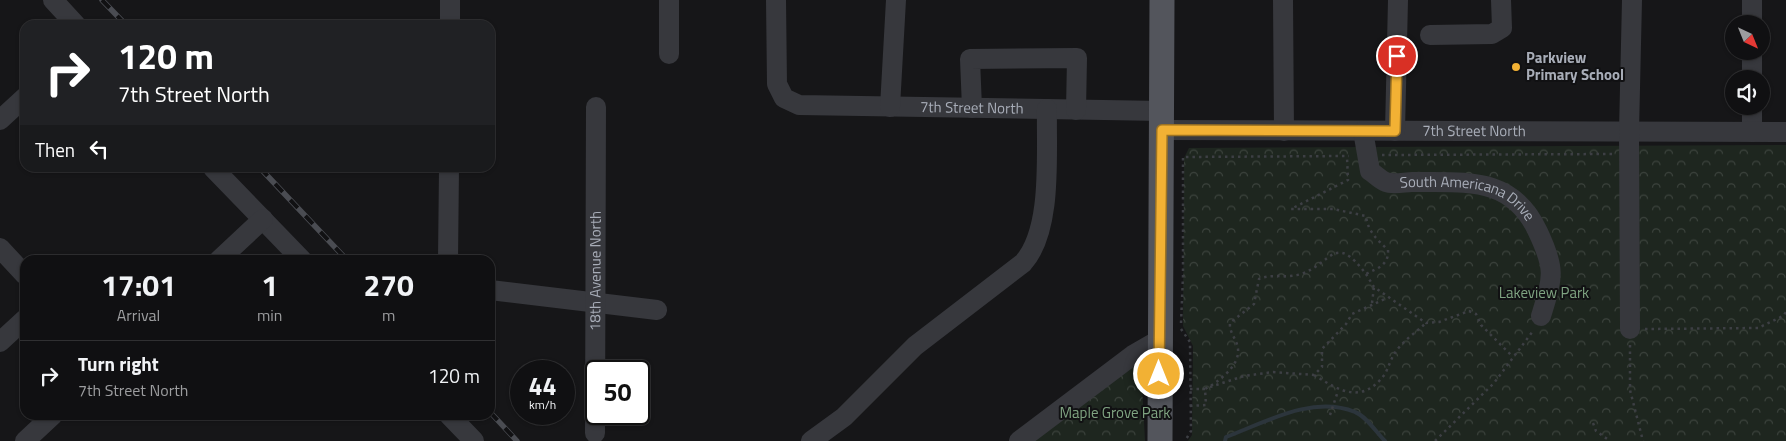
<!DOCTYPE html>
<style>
body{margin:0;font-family:"Titillium Web",sans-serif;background:#1e1e20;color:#f1f3f6;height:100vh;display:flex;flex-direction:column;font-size:19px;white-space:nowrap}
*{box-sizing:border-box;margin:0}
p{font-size:16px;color:#9c9d9f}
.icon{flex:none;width:28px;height:28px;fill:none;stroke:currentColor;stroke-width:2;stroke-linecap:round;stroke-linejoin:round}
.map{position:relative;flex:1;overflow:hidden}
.sheet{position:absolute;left:20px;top:255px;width:475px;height:165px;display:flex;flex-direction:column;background:#101012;border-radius:15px;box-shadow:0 1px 4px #0004,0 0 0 1px #303032}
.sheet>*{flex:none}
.top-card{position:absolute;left:20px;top:20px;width:475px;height:152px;border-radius:15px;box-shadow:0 1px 4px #0004,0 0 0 1px #303032;background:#202124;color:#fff;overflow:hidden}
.needle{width:32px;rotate:137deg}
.tools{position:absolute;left:1725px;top:15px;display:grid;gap:10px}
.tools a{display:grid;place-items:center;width:45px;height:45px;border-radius:50%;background:#101012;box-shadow:0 1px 4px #0004,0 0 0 1px #303032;font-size:25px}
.speed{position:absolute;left:510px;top:360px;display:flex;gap:10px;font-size:25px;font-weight:700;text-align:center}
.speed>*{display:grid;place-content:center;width:65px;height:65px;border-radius:50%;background:#101012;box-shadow:0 1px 4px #0004,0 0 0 1px #303032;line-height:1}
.speed small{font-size:12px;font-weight:400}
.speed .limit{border:2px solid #111;border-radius:8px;background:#fff;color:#111}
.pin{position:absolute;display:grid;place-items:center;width:42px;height:42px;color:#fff;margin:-21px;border:2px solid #fff;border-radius:50%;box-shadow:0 1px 5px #0007}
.me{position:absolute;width:55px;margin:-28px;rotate:0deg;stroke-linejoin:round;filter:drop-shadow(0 0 4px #0008)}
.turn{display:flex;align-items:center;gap:18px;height:105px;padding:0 15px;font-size:22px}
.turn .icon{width:65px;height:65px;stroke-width:2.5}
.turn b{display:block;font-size:35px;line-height:42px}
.then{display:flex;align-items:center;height:48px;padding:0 15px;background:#0003;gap:10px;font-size:19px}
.eta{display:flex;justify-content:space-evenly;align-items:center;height:85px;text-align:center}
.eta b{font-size:30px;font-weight:700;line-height:35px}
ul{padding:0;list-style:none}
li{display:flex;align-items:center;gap:15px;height:70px;padding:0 15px;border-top:1px solid #303032}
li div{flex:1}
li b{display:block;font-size:19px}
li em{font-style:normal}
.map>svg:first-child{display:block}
.park{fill:url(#park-crowns)}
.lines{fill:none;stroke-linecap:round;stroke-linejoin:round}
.stream{stroke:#2c353c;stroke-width:4}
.path{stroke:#3d3f44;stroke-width:2.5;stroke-dasharray:2.5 4;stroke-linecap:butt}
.minor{stroke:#37383d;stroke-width:20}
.major{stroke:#53555c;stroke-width:25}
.rail-casing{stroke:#4a4c52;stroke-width:5.5}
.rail{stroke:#111113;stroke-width:4;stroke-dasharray:11;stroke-linecap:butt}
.route-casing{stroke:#9d7322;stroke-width:12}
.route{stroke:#f2b134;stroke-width:9}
.poi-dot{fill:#f2b134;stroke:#111113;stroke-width:2}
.labels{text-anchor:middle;stroke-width:4;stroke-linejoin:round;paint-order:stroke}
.poi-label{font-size:15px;font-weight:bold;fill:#a8adb8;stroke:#111113;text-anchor:start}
.street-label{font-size:15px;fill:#a8adb8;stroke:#111113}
.park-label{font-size:15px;fill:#7fa381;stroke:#111113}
</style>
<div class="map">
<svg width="1786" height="441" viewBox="0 0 1786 441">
<defs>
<pattern id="park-crowns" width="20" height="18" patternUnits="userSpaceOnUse" patternTransform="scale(1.25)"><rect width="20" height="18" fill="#1e261f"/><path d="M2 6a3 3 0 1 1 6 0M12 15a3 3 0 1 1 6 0" fill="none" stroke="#3c433d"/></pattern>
</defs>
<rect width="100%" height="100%" fill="#161618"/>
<g class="park">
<polygon points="1786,145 1786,441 1188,441 1192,435 1193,346 1183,326 1184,158 1189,148"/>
<polygon points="1136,363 1143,364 1141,367 1145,441 1030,441"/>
</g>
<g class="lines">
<path class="stream" d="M1225 441 1226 437C1266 422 1312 395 1355 412 1366 416 1377 433 1385 441"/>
<g class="path">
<polyline points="1382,155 1614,154"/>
<polyline points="1366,274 1374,287 1426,323 1439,322 1469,311 1476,314 1481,325 1513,357"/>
<polyline points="1372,303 1374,287"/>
<polyline points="1181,323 1183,276 1183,157 1349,156"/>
<polyline points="1181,329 1190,342 1191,431 1185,441"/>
<polyline points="1645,329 1758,328 1783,316 1786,312"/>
<polyline points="1630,345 1630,390 1643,441"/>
<path d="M1314 375C1340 391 1362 405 1385 374 1388 368 1390 362 1393 356 1400 343 1415 333 1426 323"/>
<polyline points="1210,387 1244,376 1273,372 1314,375 1322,367 1322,349 1346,324 1352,314 1387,298"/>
<polyline points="1190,389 1205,389"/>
<path d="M1190 406 1206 405 1205 389C1218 382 1240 366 1238 349 1237 339 1229 333 1230 323L1254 304 1259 279C1272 273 1287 279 1301 274 1333 263 1334 232 1366 274 1378 268 1389 265 1388 250 1377 239 1368 232 1366 216L1333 209H1291L1348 180 1347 157"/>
<polyline points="1330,415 1338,391"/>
<polyline points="1593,423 1596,431 1610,441"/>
<polyline points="1435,441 1494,383 1533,331"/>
</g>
<g class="minor">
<polyline points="53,0 76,25"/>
<path id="s1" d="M776 0 777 84 784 98 799 105 1162 111"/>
<polyline points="1283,0 1284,131"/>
<polyline points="1752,0 1752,24"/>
<polyline points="450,25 450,0"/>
<polyline points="1430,35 1492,34 1502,28 1501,0"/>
<polyline points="1752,51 1752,79"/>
<polyline points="669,54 669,0"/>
<polyline points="1752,106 1752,132"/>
<polyline points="890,107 896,0"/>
<polyline points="972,108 970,59 1077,58 1076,110"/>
<polyline points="0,120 25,97"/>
<path id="s2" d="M1162 130 1786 132"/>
<path id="s3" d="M1363 131 1370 171C1375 174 1380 180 1386 182 1393 185 1405 182 1412 182 1465 183 1512 175 1538 232 1556 270 1553 277 1541 316"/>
<polyline points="1395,131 1398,0"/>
<polyline points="213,168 302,260"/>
<polyline points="0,248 25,275"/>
<polyline points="219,260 263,219"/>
<polyline points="448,260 449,168"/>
<polyline points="490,290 657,310"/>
<polyline points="1630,329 1629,132 1632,0"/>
<polyline points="0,342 25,319"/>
<polyline points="449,415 474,441"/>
<path id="s4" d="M595 433 596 107"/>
<polyline points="25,441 53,415"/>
<path d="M811 441 844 417 915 346 1023 263C1053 230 1046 153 1047 109"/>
<polyline points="1019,441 1133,355 1159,340"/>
</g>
<polyline class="major" points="1160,441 1162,0"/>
<g class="rail-casing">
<g id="rail">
<polyline points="102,0 126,25"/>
<polyline points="260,168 347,260"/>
<polyline points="490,412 517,441"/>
</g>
</g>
<use href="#rail" class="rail"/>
</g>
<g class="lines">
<g class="route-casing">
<polyline id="route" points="1159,374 1162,130 1395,131 1397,56"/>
</g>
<use href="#route" class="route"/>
</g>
<circle class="poi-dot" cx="1516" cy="67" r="5"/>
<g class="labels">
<g class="poi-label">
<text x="1526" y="63">Parkview<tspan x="1526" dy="17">Primary School</tspan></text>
</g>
<g class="street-label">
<text dy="5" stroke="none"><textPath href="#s1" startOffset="289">7th Street North</textPath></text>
<text dy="5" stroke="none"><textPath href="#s2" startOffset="312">7th Street North</textPath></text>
<text dy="5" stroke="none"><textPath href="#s3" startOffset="146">South Americana Drive</textPath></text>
<text dy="5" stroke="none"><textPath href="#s4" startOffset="162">18th Avenue North</textPath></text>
</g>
<g class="park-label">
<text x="1544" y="298">Lakeview Park</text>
<text x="1115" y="418">Maple Grove Park</text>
</g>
</g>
</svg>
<div class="tools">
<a><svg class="needle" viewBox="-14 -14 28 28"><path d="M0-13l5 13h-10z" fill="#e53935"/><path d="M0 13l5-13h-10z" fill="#9c9d9f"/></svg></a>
<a><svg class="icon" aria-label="sound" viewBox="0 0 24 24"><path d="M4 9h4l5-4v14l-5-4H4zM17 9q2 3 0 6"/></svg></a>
</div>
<div class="speed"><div>44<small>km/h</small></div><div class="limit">50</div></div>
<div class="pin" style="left:1397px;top:56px;background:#d93025"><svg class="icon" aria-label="arrive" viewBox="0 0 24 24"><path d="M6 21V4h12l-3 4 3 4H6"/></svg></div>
<svg class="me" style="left:1159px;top:374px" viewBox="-20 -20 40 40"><circle r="17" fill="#f2b134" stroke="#fff" stroke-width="3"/><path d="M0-11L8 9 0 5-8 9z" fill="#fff"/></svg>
<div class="top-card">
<div class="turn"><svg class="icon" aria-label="right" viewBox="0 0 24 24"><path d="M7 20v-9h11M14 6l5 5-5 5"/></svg><div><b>120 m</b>7th Street North</div></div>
<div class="then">Then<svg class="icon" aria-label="left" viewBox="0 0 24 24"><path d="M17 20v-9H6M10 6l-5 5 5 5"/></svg></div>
</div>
<section class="sheet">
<div class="eta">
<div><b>17:01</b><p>Arrival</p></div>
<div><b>1</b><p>min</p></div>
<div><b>270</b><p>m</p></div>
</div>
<ul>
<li><svg class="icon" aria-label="right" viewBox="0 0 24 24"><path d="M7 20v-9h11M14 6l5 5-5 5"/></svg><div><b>Turn right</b><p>7th Street North</p></div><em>120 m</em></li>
</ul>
</section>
</div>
